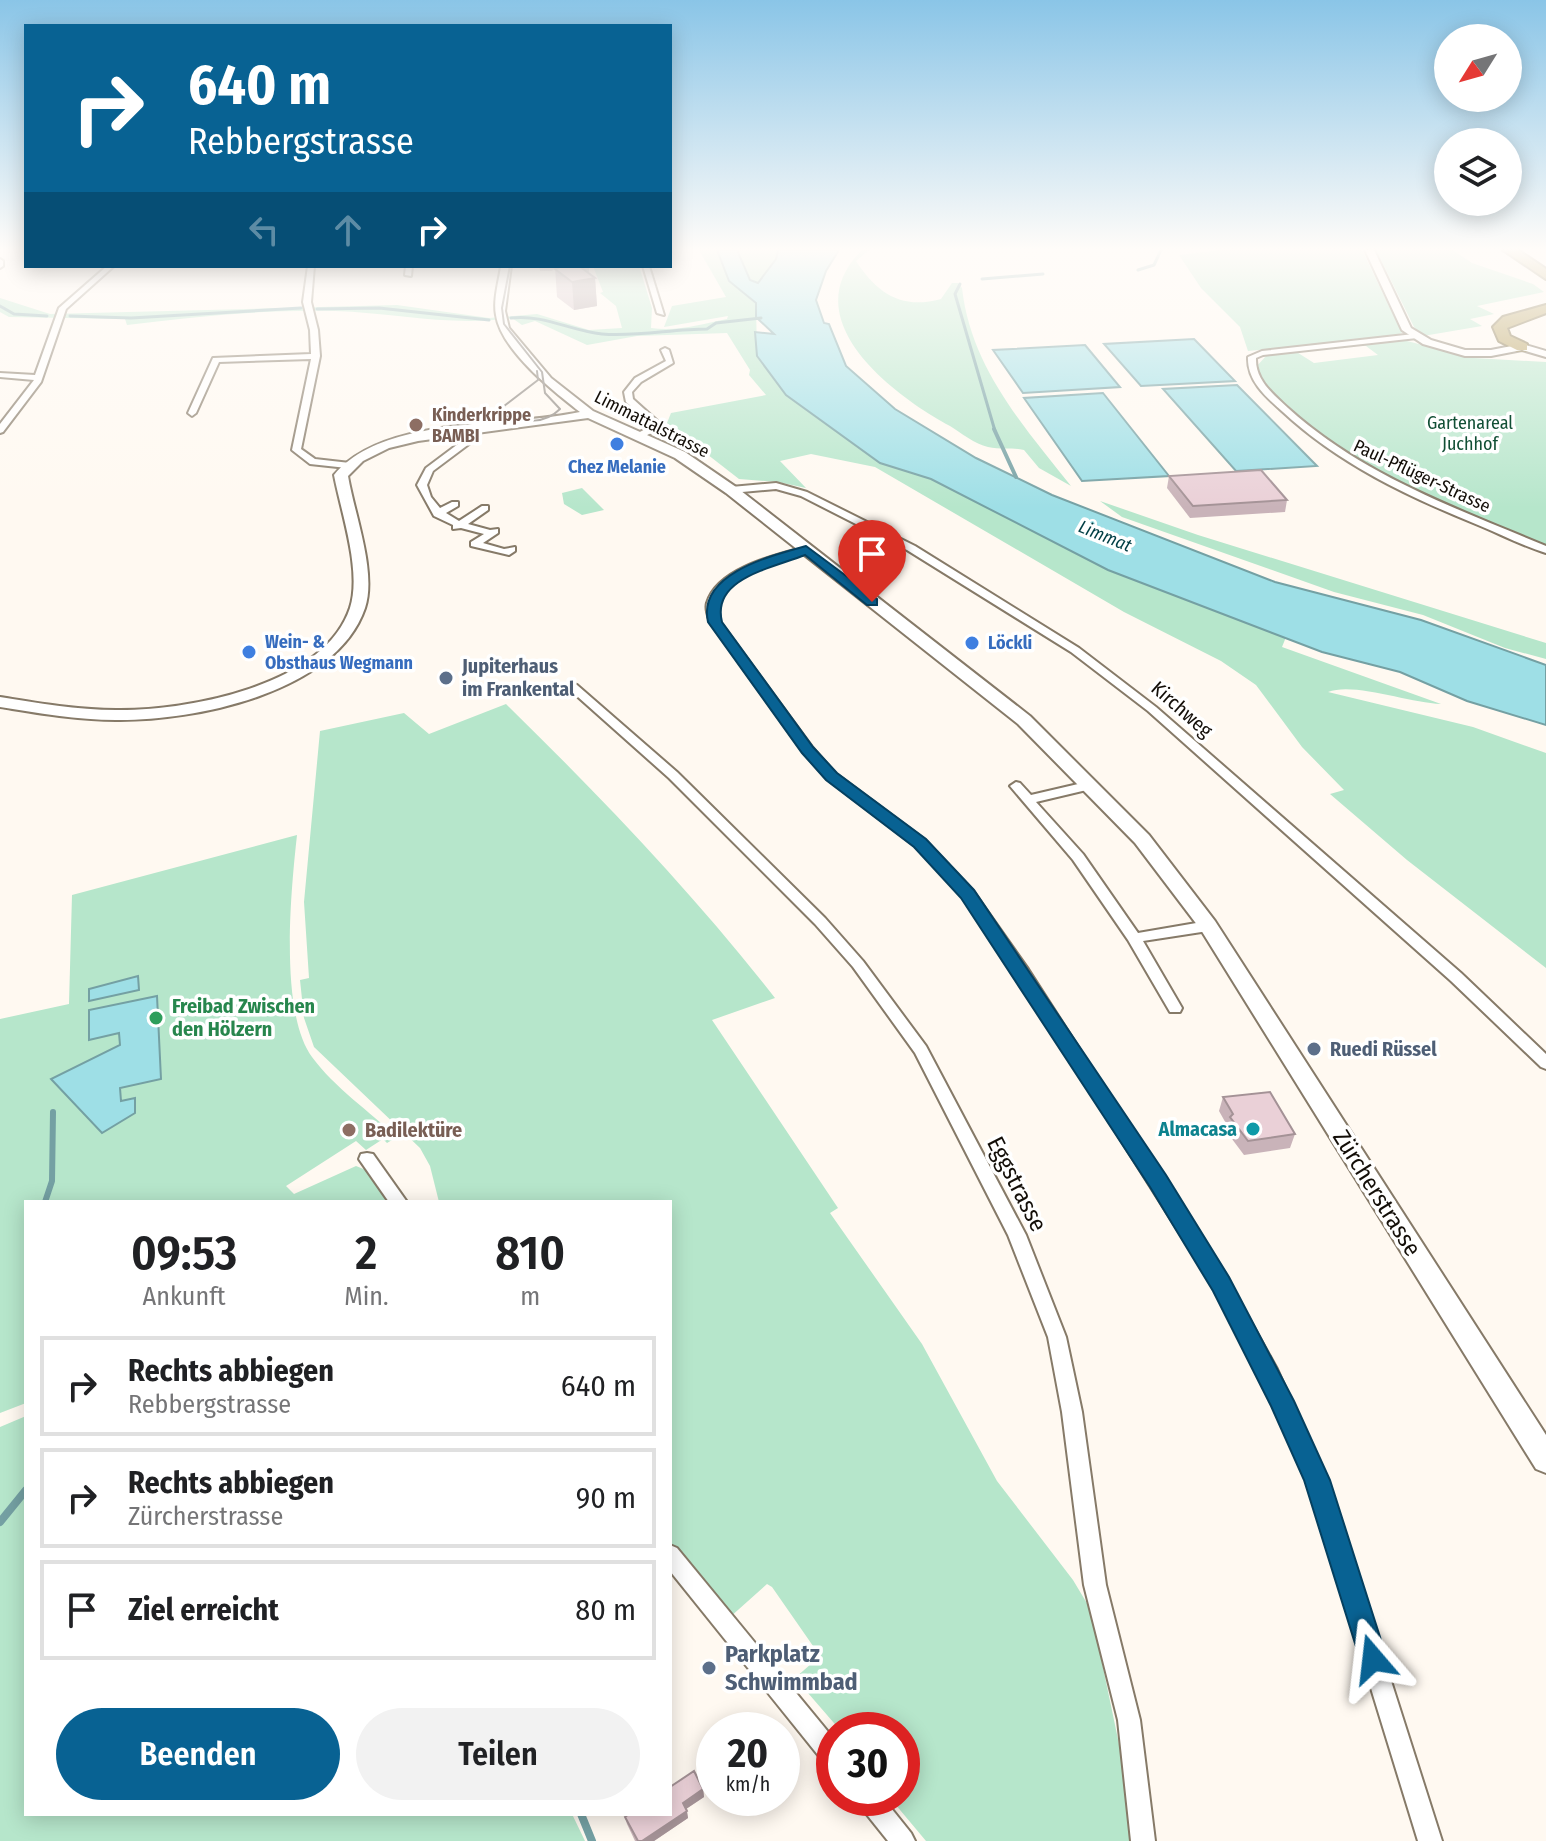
<!DOCTYPE html>
<html lang="de">
<meta charset="utf-8">
<style>
body{margin:0;font-family:"Fira Sans Condensed",sans-serif;background:#f2f2f2;color:#202124;height:100vh;display:flex;flex-direction:column;font-size:30px;white-space:nowrap}
*{box-sizing:border-box;margin:0}
p{font-size:26px;color:#757577}
.icon{flex:none;width:44px;height:44px;fill:none;stroke:currentColor;stroke-width:2;stroke-linecap:round;stroke-linejoin:round}
.map{position:relative;flex:1;overflow:hidden}
.details{position:absolute;left:24px;top:1200px;width:648px;height:616px;display:flex;flex-direction:column;background:#fff;border-radius:0px;box-shadow:0 4px 20px #0003}
.details>*{flex:none}
.top-card{position:absolute;left:24px;top:24px;width:648px;height:244px;border-radius:0px;box-shadow:0 4px 20px #0003;background:#086293;color:#fff;overflow:hidden}
.needle{width:52px;rotate:233deg}
.controls{position:absolute;left:1434px;top:24px;display:grid;gap:16px}
.controls a{display:grid;place-items:center;width:88px;height:88px;border-radius:50%;background:#fff;box-shadow:0 4px 20px #0003;font-size:40px}
.speed{position:absolute;left:696px;top:1712px;display:flex;gap:16px;font-size:40px;font-weight:700;text-align:center}
.speed>*{display:grid;place-content:center;width:104px;height:104px;border-radius:50%;background:#fff;box-shadow:0 4px 20px #0003;line-height:1}
.speed small{font-size:20px;font-weight:400}
.speed .limit{border:12px solid #d22;background:#fff;color:#111}
.pin{position:absolute;display:grid;place-items:center;width:68px;height:68px;color:#fff;margin:-82px -34px;border-radius:50% 50% 50% 0;rotate:-45deg;box-shadow:0 0 8px #0007}
.pin .icon{rotate:45deg}
.me{position:absolute;width:88px;margin:-44px;rotate:343deg;stroke-linejoin:round;filter:drop-shadow(0 0 6px #0008)}
.turn{display:flex;align-items:center;gap:28px;height:168px;padding:0 32px;font-size:36px}
.turn .icon{width:104px;height:104px;stroke-width:2.5}
.turn b{display:block;font-size:56px;line-height:68px}
.lanes{display:flex;align-items:center;height:76px;padding:0 32px;background:#0003;justify-content:center;gap:40px;direction:ltr}
.lanes .off{opacity:.35}
.eta{display:flex;justify-content:space-evenly;align-items:center;height:136px;text-align:center}
.eta b{font-size:48px;font-weight:600;line-height:56px}
.button{display:flex;gap:16px;margin-top:auto;padding:16px 32px}
.button a{flex:1;height:92px;border-radius:48px;background:#086293;color:#fff;font-size:32px;font-weight:600;line-height:92px;text-align:center}
.button a+a{background:#f2f2f2;color:#202124}
ul{padding:0;list-style:none}
li{display:flex;align-items:center;gap:24px;height:100px;margin:0 16px 12px;padding:0 16px;border:4px solid #e0e0e0;border-radius:0px}
li div{flex:1}
li b{display:block;font-size:30px}
li em{font-style:normal}
.map>svg:first-child{display:block}
.green{fill:#b6e6cb}
.water{fill:#9edfe6;stroke:#74a0a3;stroke-width:2}
.lines{fill:none;stroke-linecap:round;stroke-linejoin:round}
.stream-far3{stroke:#74a0a3;stroke-width:3}
.stream-far2{stroke:#74a0a3;stroke-width:4}
.stream-far1{stroke:#74a0a3;stroke-width:6}
.stream{stroke:#74a0a3;stroke-width:8}
.minor-casing{stroke:#867a68;stroke-width:4}
.tertiary-casing{stroke:#867a68;stroke-width:4}
.secondary-casing{stroke:#867a68;stroke-width:4}
.motorway-casing{stroke:#7a6839;stroke-width:4}
.minor{fill:#fff;fill-rule:evenodd}
.tertiary{fill:#fff;fill-rule:evenodd}
.secondary{fill:#fff;fill-rule:evenodd}
.motorway{fill:#b19953;fill-rule:evenodd}
.tram{stroke:#8b857e;stroke-width:2}
.wall{fill:#c9b3b9}
.shaded-wall{fill:#a49296}
.building{fill:#ead0d7;stroke:#a49296;stroke-width:2}
.route{fill:#086293;stroke:#054060;stroke-width:2}
.education-dot{fill:#8d6e63;stroke:#fff;stroke-width:3}
.shop-dot{fill:#3f7fe0;stroke:#fff;stroke-width:3}
.service-dot{fill:#5c6f8a;stroke:#fff;stroke-width:3}
.leisure-dot{fill:#2e9e5b;stroke:#fff;stroke-width:3}
.culture-dot{fill:#0f9aa8;stroke:#fff;stroke-width:3}
.labels{text-anchor:middle;stroke-width:7;stroke-linejoin:round;paint-order:stroke}
.far-education-label{font-size:18px;font-weight:bold;fill:#785e54;stroke:#fff;text-anchor:start}
.far-park-label{font-size:18px;fill:#114f35;stroke:#fff}
.far-street-label{font-size:18px;fill:#130e08;stroke:#fff}
.far-shop-label{font-size:18px;font-weight:bold;fill:#366cbe;stroke:#fff;text-anchor:start}
.far-water-label{font-size:18px;font-style:italic;fill:#003e44;stroke:#fff}
.service-label{font-size:20px;font-weight:bold;fill:#4e5e75;stroke:#fff;text-anchor:start}
.street-label{font-size:20px;fill:#130e08;stroke:#fff}
.leisure-label{font-size:20px;font-weight:bold;fill:#27864d;stroke:#fff;text-anchor:start}
.culture-label{font-size:20px;font-weight:bold;fill:#0d838f;stroke:#fff;text-anchor:end}
.education-label{font-size:20px;font-weight:bold;fill:#785e54;stroke:#fff;text-anchor:start}
.near-street-label{font-size:24px;fill:#130e08;stroke:#fff}
.near-service-label{font-size:24px;font-weight:bold;fill:#4e5e75;stroke:#fff;text-anchor:start}
</style>
<div class="map">
<svg width="1546" height="1841" viewBox="0 0 1546 1841">
<rect width="100%" height="100%" fill="#fff9f1"/>
<g class="green">
<path d="M699 250H717L729 281 756 304 757 356 786 395 880 463 931 479 1108 570 1275 632 1286 637 1282 647 1441 704C1409 703 1354 682 1328 692L1473 727 1546 753V968L1407 860 1330 794 1344 790 1302 747 1256 685 1221 661 1124 612 875 467 811 454 780 461 806 488 778 482 739 479 667 423 671 413 766 395 749 375 750 370 727 333 637 336 587 345 535 321 522 325 512 318C453 327 395 313 335 311 265 309 196 317 127 325L125 319 9 317 0 312V298L50 314 397 305 489 318 537 314 589 330 622 328 616 306 600 293 603 292 593 266H639L652 308 651 328C677 332 702 324 727 319L728 316 664 327 672 306 726 297Z"/>
<polygon points="737,250 778,250 776,259 758,283 751,280"/>
<path d="M862 250H869L856 261C877 293 901 310 941 299L952 283H958L962 288C971 368 1023 425 1071 486L1039 468 1024 450C1012 447 999 450 988 447 975 444 961 433 950 426 893 395 792 319 862 250Z"/>
<polygon points="1221,250 1362,250 1402,333 1387,338 1248,351 1240,327 1201,288 1179,255"/>
<polygon points="1376,250 1453,250 1472,263 1533,284 1544,292 1477,306 1494,314 1470,319 1482,326 1423,336 1414,327"/>
<path d="M1403 340 1474 358 1546 362V546C1470 514 1285 448 1256 367L1266 356 1295 351 1314 363 1378 355 1366 346 1357 345Z"/>
<polygon points="582,488 604,510 582,515 564,504 562,493"/>
<polygon points="1100,501 1198,535 1546,643 1546,659 1505,648 1423,615 1334,592 1122,517"/>
<path d="M506 704C601 797 693 893 775 998L712 1020 838 1208 830 1213 922 1344 997 1481 1073 1580 1091 1610 1124 1768 1131 1841H926L890 1798H902V1730H840L795 1678 820 1656 772 1587 767 1584 729 1618 670 1543V1202H439L430 1166 420 1148 314 1047 304 1018 300 980 309 978 304 902 320 731 404 713 429 734Z"/>
<path d="M297 835C291 890 279 1012 312 1057 334 1087 370 1112 397 1137L387 1143 383 1139 366 1150 356 1141 286 1186 294 1194 356 1166 366 1170 391 1202H26V1403L0 1413V1019L69 1004 72 895Z"/>
<polygon points="26,1416 26,1814 572,1814 585,1841 0,1841 0,1427"/>
</g>
<g class="water">
<polygon points="717,250 737,250 750,280 758,283 776,259 778,250 839,250 826,271 816,300 824,323 829,324 846,366 895,409 976,458 1052,495 1275,582 1421,620 1546,665 1546,725 1467,701 1400,672 1322,652 1108,570 931,479 880,463 786,395 757,356 755,332 774,334 756,317 756,303 729,281"/>
<polygon points="1194,339 1235,381 1141,386 1104,344"/>
<polygon points="1085,345 1120,387 1023,393 993,350"/>
<polygon points="1237,385 1317,466 1236,471 1163,389"/>
<polygon points="1103,393 1169,476 1082,481 1024,398"/>
<polygon points="138,976 139,990 89,1001 89,989"/>
<polygon points="157,996 161,1079 120,1088 121,1101 135,1098 135,1113 102,1133 51,1079 120,1045 119,1033 89,1040 89,1010"/>
</g>
<g class="lines">
<g class="stream-far3">
<polyline points="1138,270 1154,265 1161,250"/>
<polyline points="982,279 1043,274"/>
<polyline points="960,284 955,294 995,431"/>
<polyline points="0,306 14,314 47,316"/>
<polyline points="317,309 379,308 489,320"/>
<polyline points="70,316 131,318 301,308"/>
<path d="M511 318C543 314 571 331 602 334 637 337 672 329 707 329L716 323 761 318"/>
</g>
<polyline class="stream-far2" points="994,429 1016,477"/>
<polyline class="stream-far1" points="45,1202 52,1181 53,1112"/>
<g class="stream">
<polyline points="0,1522 26,1490"/>
<polyline points="581,1814 592,1841"/>
</g>
<g class="minor-casing">
<g id="minor">
<polygon points="0,259 3,261 3,266 0,268"/>
<polygon points="107,266 114,266 66,309 41,382 3,432 0,433 0,424 34,380 0,377 0,373 35,375 59,308"/>
<polygon points="308,266 314,266 311,302 318,330 320,356 301,449 315,459 350,463 352,465 347,468 310,464 292,450 311,359 219,362 196,413 192,416 188,413 213,358 311,354 310,330 303,302"/>
<polygon points="406,266 412,266 411,276 405,275"/>
<polygon points="643,266 649,266 664,315 657,313"/>
<path d="M1414 334 1418 336 1417 338 1263 355 1256 358C1255 380 1273 394 1288 408 1362 475 1455 508 1546 546V553C1523 546 1500 534 1478 525 1407 496 1339 464 1283 412 1266 397 1247 381 1248 357L1262 351Z"/>
<polygon points="665,348 669,350 673,363 641,382 632,392 633,399 663,426 642,438 636,438 636,434 653,425 626,402 624,392 635,378 666,361 661,350"/>
<polygon points="467,430 474,432 473,441 433,471 427,485 431,497 440,508 452,502 458,502 458,506 446,513 459,521 482,506 488,506 488,510 468,524 490,530 498,529 498,533 483,543 504,549 515,547 515,551 509,555 471,546 471,542 484,534 461,528 453,529 453,525 434,516 417,485 426,468 466,438"/>
<polygon points="776,483 807,492 915,546 1079,648 1156,707 1461,973 1546,1054 1546,1069 1541,1067 1451,981 1148,711 1071,652 907,550 801,496 776,489 731,493 726,490 731,487"/>
<path d="M806 547 811 550 810 552C775 562 733 571 716 606L720 622 812 747 835 773 925 840 973 891 1028 969 1227 1279 1277 1369 1327 1480 1442 1841H1418L1307 1480 1262 1379 1215 1289 1018 977 963 897 915 846 827 779 804 753 710 622C708 616 705 609 707 603 717 568 776 555 806 547Z"/>
<polygon points="573,684 577,685 677,772 825,918 863,961 926,1046 1026,1235 1066,1337 1082,1412 1106,1585 1140,1720 1155,1841 1131,1841 1118,1720 1084,1585 1062,1412 1048,1337 1008,1235 915,1053 853,967 815,924 669,778 569,689 567,687"/>
<polygon points="1091,781 1097,785 1095,788 1036,802 1083,854 1138,933 1208,921 1215,926 1208,931 1143,941 1182,1008 1180,1012 1170,1012 1128,940 1073,860 1010,786 1016,782 1020,783 1031,795"/>
<polygon points="367,1153 373,1154 407,1202 389,1202 359,1159 361,1154"/>
<polygon points="670,1545 677,1548 834,1739 834,1769 826,1765 670,1571"/>
<polygon points="856,1798 883,1798 911,1833 915,1841 888,1841 860,1806"/>
</g>
</g>
<g class="tertiary-casing">
<polygon id="tertiary" points="1365,250 1374,250 1411,328 1431,340 1465,350 1491,350 1522,344 1546,351 1546,357 1522,350 1491,356 1465,356 1423,344 1402,330"/>
</g>
<g class="secondary-casing">
<path id="secondary" d="M501 266H511L505 311 509 328 551 378 593 411 685 452 736 487 1030 716 1149 835 1215 921 1546 1435V1473L1536 1469 1201 930 1135 843 1018 724 726 493 675 458 588 418 418 441 389 448 363 461 348 476C354 513 377 572 365 608 336 693 194 721 116 720 77 720 38 713 0 707V697C38 703 77 710 116 710 187 711 324 686 350 608 362 571 341 512 334 475 384 415 508 428 580 412 553 391 501 350 496 315 493 300 499 281 501 266Z"/>
</g>
<g class="motorway-casing">
<g id="motorway">
<polygon points="1503,250 1518,250 1546,269 1546,279"/>
<polygon points="1546,305 1546,313 1507,328 1510,336 1527,344 1527,350 1517,350 1499,341 1493,327 1503,317"/>
</g>
</g>
<use href="#minor" class="minor"/>
<use href="#tertiary" class="tertiary"/>
<use href="#secondary" class="secondary"/>
<use href="#motorway" class="motorway"/>
<path class="tram" d="M510 266 502 308 504 324 542 372 545 393 560 409C545 424 524 423 505 415L504 406 538 380 537 371"/>
</g>
<g class="wall">
<polygon points="539,266 589,266 589,272 587,272 595,278 597,306 574,310 557,297 555,267 552,271 540,271"/>
<polygon points="1169,476 1287,500 1285,512 1190,518 1167,488"/>
<polygon points="1223,1097 1295,1134 1290,1148 1244,1155 1226,1131 1228,1127 1219,1111"/>
<polygon points="703,1789 704,1797 686,1809 688,1818 654,1841 635,1841 627,1824 625,1817"/>
</g>
<g class="shaded-wall">
<polygon points="595,278 597,306 574,310 572,282"/>
<polygon points="703,1789 704,1797 683,1811 683,1803"/>
<polygon points="687,1811 688,1818 654,1841 642,1841"/>
</g>
<g class="building">
<polygon points="555,266 579,266 595,278 572,282 555,269 558,268"/>
<polygon points="1261,470 1287,500 1193,506 1169,476"/>
<polygon points="1270,1092 1295,1134 1248,1141 1230,1117 1233,1114 1223,1097"/>
<polygon points="694,1771 703,1789 683,1803 687,1811 642,1841 638,1841 625,1817 629,1814 670,1814 670,1787"/>
</g>
<linearGradient id="sky" x2="0" y2="1"><stop stop-color="#8ac5e7"/><stop offset="0.49" stop-color="#fffcf9"/><stop offset="1" stop-color="#fffcf9" stop-opacity="0"/></linearGradient>
<rect width="1546" height="508" fill="url(#sky)"/>
<path class="route" d="M806 546 877 599V605H867L805 555C773 568 711 578 722 622L813 747 837 773 926 839 974 890 1166 1175 1229 1277 1294 1401 1330 1480 1387 1659 1383 1669 1373 1673 1363 1669 1304 1480 1271 1406 1213 1291 1150 1187 961 898 914 847 826 780 802 753 708 622C697 574 770 556 806 546Z"/>
<g class="education-dot">
<circle cx="416" cy="425" r="8"/>
<circle cx="349" cy="1130" r="8"/>
</g>
<g class="shop-dot">
<circle cx="617" cy="444" r="8"/>
<circle cx="972" cy="643" r="8"/>
<circle cx="249" cy="652" r="8"/>
</g>
<g class="service-dot">
<circle cx="446" cy="678" r="8"/>
<circle cx="1314" cy="1049" r="8"/>
<circle cx="709" cy="1668" r="8"/>
</g>
<circle class="leisure-dot" cx="156" cy="1018" r="8"/>
<circle class="culture-dot" cx="1253" cy="1129" r="8"/>
<g class="labels">
<g class="far-education-label">
<text x="432" y="421">Kinderkrippe<tspan x="432" dy="21">BAMBI</tspan></text>
</g>
<g class="far-park-label">
<text x="1470" y="429">Gartenareal<tspan x="1470" dy="21">Juchhof</tspan></text>
</g>
<g class="far-street-label">
<text transform="translate(652 424) rotate(27)" y="6">Limmattalstrasse</text>
<text transform="translate(1422 476) rotate(25)" y="6">Paul-Pflüger-Strasse</text>
</g>
<g class="far-shop-label">
<text x="617" y="473" text-anchor="middle">Chez Melanie</text>
<text x="265" y="648">Wein- &amp;<tspan x="265" dy="21">Obsthaus Wegmann</tspan></text>
<text x="988" y="649">Löckli</text>
</g>
<g class="far-water-label">
<text transform="translate(1105 536) rotate(22)" y="6">Limmat</text>
</g>
<g class="service-label">
<text x="462" y="673">Jupiterhaus<tspan x="462" dy="23">im Frankental</tspan></text>
<text x="1330" y="1056">Ruedi Rüssel</text>
</g>
<g class="street-label">
<text transform="translate(1182 709) rotate(41)" y="7">Kirchweg</text>
</g>
<g class="leisure-label">
<text x="172" y="1013">Freibad Zwischen<tspan x="172" dy="23">den Hölzern</tspan></text>
</g>
<g class="culture-label">
<text x="1237" y="1136">Almacasa</text>
</g>
<g class="education-label">
<text x="365" y="1137">Badilektüre</text>
</g>
<g class="near-street-label">
<text transform="translate(1017 1184) rotate(63)" y="8">Eggstrasse</text>
<text transform="translate(1377 1193) rotate(58)" y="8">Zürcherstrasse</text>
</g>
<g class="near-service-label">
<text x="725" y="1662">Parkplatz<tspan x="725" dy="28">Schwimmbad</tspan></text>
</g>
</g>
</svg>
<div class="controls">
<a><svg class="needle" viewBox="-14 -14 28 28"><path d="M0-13l5 13h-10z" fill="#e53935"/><path d="M0 13l5-13h-10z" fill="#757577"/></svg></a>
<a><svg class="icon" aria-label="layers" viewBox="0 0 24 24"><path d="M12 4l9 5-9 5-9-5zM3 14l9 5 9-5"/></svg></a>
</div>
<div class="speed"><div>20<small>km/h</small></div><div class="limit">30</div></div>
<div class="pin" style="left:872px;top:602px;background:#d93025"><svg class="icon" aria-label="arrive" viewBox="0 0 24 24"><path d="M6 21V4h12l-3 4 3 4H6"/></svg></div>
<svg class="me" style="left:1373px;top:1659px" viewBox="-20 -20 40 40"><path d="M0-17L14 15 0 8-14 15z" fill="#086293" stroke="#fff" stroke-width="4"/></svg>
<div class="top-card">
<div class="turn"><svg class="icon" aria-label="right" viewBox="0 0 24 24"><path d="M7 20v-9h11M14 6l5 5-5 5"/></svg><div><b>640 m</b>Rebbergstrasse</div></div>
<div class="lanes"><svg class="icon off" aria-label="left" viewBox="0 0 24 24"><path d="M17 20v-9H6M10 6l-5 5 5 5"/></svg><svg class="icon off" aria-label="ahead" viewBox="0 0 24 24"><path d="M12 20V5M6 11l6-6 6 6"/></svg><svg class="icon" aria-label="right" viewBox="0 0 24 24"><path d="M7 20v-9h11M14 6l5 5-5 5"/></svg></div>
</div>
<section class="details">
<div class="eta">
<div><b>09:53</b><p>Ankunft</p></div>
<div><b>2</b><p>Min.</p></div>
<div><b>810</b><p>m</p></div>
</div>
<ul>
<li><svg class="icon" aria-label="right" viewBox="0 0 24 24"><path d="M7 20v-9h11M14 6l5 5-5 5"/></svg><div><b>Rechts abbiegen</b><p>Rebbergstrasse</p></div><em>640 m</em></li>
<li><svg class="icon" aria-label="right" viewBox="0 0 24 24"><path d="M7 20v-9h11M14 6l5 5-5 5"/></svg><div><b>Rechts abbiegen</b><p>Zürcherstrasse</p></div><em>90 m</em></li>
<li><svg class="icon" aria-label="arrive" viewBox="0 0 24 24"><path d="M6 21V4h12l-3 4 3 4H6"/></svg><div><b>Ziel erreicht</b></div><em>80 m</em></li>
</ul>
<div class="button"><a>Beenden</a><a>Teilen</a></div>
</section>
</div>
